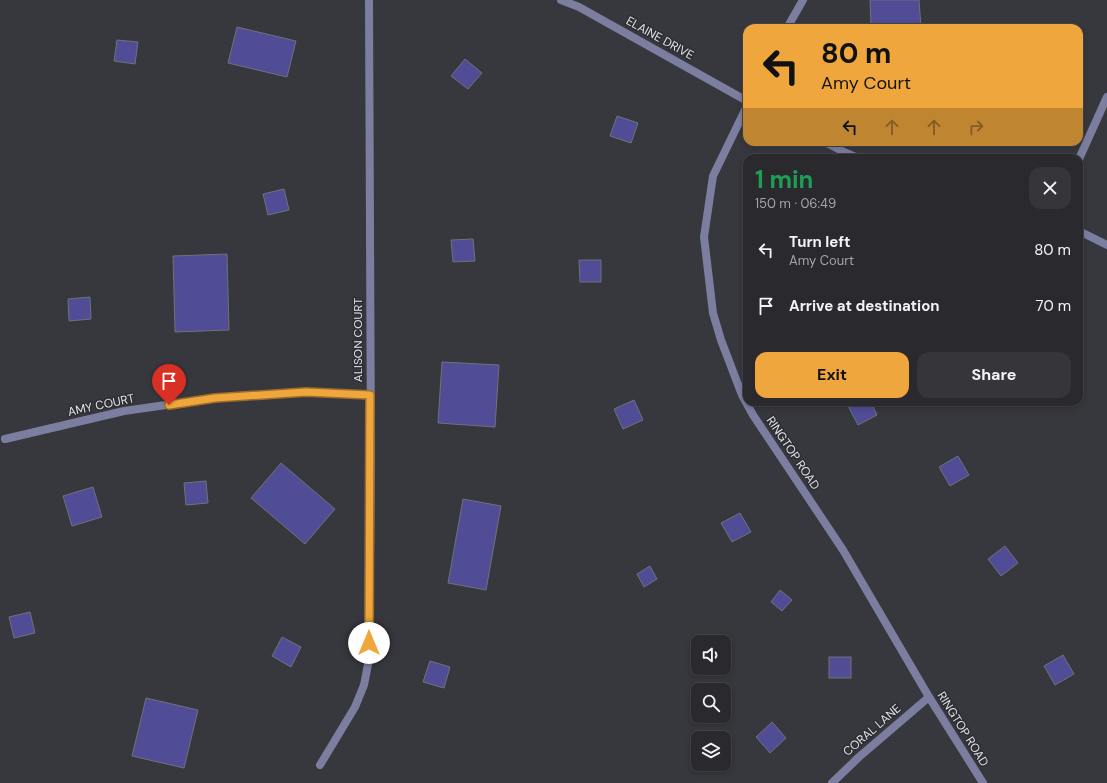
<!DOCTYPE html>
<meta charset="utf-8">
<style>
body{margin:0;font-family:"DM Sans",sans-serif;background:#35353a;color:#f1f3f6;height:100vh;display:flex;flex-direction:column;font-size:15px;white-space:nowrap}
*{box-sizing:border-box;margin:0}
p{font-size:13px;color:#a5a6aa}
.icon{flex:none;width:22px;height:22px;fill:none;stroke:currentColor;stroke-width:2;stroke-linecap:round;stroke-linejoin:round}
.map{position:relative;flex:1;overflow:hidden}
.details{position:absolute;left:743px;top:154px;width:340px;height:252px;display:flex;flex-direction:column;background:#29292e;border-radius:12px;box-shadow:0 2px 6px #0003,0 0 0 1px #45454a}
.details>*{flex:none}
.guide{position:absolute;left:743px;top:24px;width:340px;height:122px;border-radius:12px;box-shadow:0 2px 6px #0003,0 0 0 1px #45454a;background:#efa73d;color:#111;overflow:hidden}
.controls{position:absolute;left:691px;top:635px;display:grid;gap:8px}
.controls a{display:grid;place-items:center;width:40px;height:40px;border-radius:8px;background:#29292e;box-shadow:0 2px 6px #0003,0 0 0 1px #45454a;font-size:20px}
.pin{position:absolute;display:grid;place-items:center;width:34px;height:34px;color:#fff;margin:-41px -17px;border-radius:50% 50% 50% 0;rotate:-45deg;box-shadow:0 0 4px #0007}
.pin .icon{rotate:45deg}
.me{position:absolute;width:44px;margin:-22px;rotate:0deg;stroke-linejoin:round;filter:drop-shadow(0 0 3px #0008)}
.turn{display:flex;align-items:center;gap:14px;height:84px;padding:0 12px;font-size:18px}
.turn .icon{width:52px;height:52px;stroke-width:2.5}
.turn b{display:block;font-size:28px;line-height:34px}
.lanes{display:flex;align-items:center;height:38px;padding:0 12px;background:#0003;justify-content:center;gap:20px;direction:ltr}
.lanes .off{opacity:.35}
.round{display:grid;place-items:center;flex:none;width:42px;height:42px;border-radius:12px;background:#35353a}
.head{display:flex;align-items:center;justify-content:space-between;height:68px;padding:0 12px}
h1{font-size:24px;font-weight:700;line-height:30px;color:#1e9e55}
.action{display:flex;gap:8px;margin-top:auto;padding:8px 12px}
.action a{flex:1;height:46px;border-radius:12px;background:#efa73d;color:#111;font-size:16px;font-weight:700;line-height:46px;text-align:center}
.action a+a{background:#35353a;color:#f1f3f6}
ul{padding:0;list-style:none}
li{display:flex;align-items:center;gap:12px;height:56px;padding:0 12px}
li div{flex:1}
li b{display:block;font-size:15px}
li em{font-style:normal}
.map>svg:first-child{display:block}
.building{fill:#504d96;stroke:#717179}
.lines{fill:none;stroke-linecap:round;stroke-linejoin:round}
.minor{stroke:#7c7ea0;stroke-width:8}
.route-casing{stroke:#9b6d28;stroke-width:10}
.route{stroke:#efa73d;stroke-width:7}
.labels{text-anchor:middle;stroke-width:3;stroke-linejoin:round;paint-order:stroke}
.street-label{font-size:12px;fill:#e2e2e7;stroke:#2d2d34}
</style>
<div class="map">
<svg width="1107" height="783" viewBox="0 0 1107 783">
<rect width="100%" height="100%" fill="#37373e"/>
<g class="building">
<polygon points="870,0 919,0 921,28 871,28"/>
<polygon points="237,27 296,41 287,77 228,63"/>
<polygon points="117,40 138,42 135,64 114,61"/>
<polygon points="465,59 482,73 468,89 451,76"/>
<polygon points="617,116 638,123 631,143 610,136"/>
<polygon points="284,189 289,210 268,215 263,194"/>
<polygon points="473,239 475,261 453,262 451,240"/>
<polygon points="227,254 229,330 175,332 173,256"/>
<polygon points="579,260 601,260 601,282 580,282"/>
<polygon points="90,297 91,319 69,321 68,299"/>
<polygon points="442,362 499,365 495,427 438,423"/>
<polygon points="634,400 643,420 623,429 614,409"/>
<polygon points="855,402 871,402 877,415 858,425 848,406"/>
<polygon points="958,456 969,475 950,486 939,467"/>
<polygon points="281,463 335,509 305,544 251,498"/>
<polygon points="206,481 208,503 186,505 184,483"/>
<polygon points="93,487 102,517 72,526 63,496"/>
<polygon points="463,499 501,506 486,590 448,583"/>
<polygon points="740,513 751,532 732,542 721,523"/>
<polygon points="1005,546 1018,563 1001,576 988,559"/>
<polygon points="650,566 657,579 644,587 637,574"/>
<polygon points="780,590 792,600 782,611 771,602"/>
<polygon points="30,612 35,633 14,638 9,617"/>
<polygon points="282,637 301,647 291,667 272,656"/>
<polygon points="1063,655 1074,674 1055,685 1044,666"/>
<rect x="829" y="657" width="22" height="21"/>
<polygon points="430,661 450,667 444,688 423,682"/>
<polygon points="146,698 198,710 184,768 132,756"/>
<polygon points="772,722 786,738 770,753 756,737"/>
</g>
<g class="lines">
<g class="minor">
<polyline points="561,0 579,7 747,101"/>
<polyline points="787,28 803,0"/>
<polyline points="747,106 713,176 704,237 713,313 721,340 742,395 753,415 843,550 929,697 983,783"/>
<polyline points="825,142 844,152 858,158"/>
<polyline points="1079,159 1107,97"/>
<polyline points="1079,231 1107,245"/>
<polyline points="5,439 124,411 215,398 306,392 370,395"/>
<polyline points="320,765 355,707 364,685 369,659 371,458 369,0"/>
<polyline points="832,783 859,757 929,697"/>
</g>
</g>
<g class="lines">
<g class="route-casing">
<polyline id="route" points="169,405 215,398 306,392 370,395 369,643"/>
</g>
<use href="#route" class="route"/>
</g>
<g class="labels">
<g class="street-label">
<text transform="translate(660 38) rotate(29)" y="4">ELAINE DRIVE</text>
<text transform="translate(358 340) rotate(-90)" y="4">ALISON COURT</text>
<text transform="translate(101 405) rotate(-12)" y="4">AMY COURT</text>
<text transform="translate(793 453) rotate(56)" y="4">RINGTOP ROAD</text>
<text transform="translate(963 729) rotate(58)" y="4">RINGTOP ROAD</text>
<text transform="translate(872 730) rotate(-41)" y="4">CORAL LANE</text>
</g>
</g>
</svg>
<div class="controls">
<a><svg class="icon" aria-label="sound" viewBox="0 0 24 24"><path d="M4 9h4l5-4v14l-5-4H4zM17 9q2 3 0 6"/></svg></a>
<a><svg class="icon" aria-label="search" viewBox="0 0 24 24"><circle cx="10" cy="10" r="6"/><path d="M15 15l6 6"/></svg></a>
<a><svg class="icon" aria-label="layers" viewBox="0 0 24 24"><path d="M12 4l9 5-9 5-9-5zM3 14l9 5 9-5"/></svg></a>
</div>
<div class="pin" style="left:169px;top:405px;background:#d93025"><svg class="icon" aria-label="arrive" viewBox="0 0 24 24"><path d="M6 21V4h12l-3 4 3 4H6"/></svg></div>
<svg class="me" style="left:369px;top:643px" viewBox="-20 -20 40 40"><circle r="19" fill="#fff"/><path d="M0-13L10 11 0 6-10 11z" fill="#efa73d"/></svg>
<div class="guide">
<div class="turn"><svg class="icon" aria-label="left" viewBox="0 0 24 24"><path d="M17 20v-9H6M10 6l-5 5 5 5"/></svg><div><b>80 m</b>Amy Court</div></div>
<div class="lanes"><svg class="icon" aria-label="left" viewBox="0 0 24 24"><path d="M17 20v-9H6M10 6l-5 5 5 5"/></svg><svg class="icon off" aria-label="ahead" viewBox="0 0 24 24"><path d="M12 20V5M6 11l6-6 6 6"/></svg><svg class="icon off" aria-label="ahead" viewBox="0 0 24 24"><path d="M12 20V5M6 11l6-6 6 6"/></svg><svg class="icon off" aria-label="right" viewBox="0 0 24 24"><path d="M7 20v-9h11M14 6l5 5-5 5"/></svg></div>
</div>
<section class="details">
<div class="head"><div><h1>1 min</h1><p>150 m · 06:49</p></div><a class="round"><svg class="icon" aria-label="close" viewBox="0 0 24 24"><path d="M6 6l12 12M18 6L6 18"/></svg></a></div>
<ul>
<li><svg class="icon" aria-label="left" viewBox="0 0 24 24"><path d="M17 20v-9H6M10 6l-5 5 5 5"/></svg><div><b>Turn left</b><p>Amy Court</p></div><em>80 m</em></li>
<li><svg class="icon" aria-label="arrive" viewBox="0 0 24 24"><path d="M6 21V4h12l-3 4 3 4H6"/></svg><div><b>Arrive at destination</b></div><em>70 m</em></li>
</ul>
<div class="action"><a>Exit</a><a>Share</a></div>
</section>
</div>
